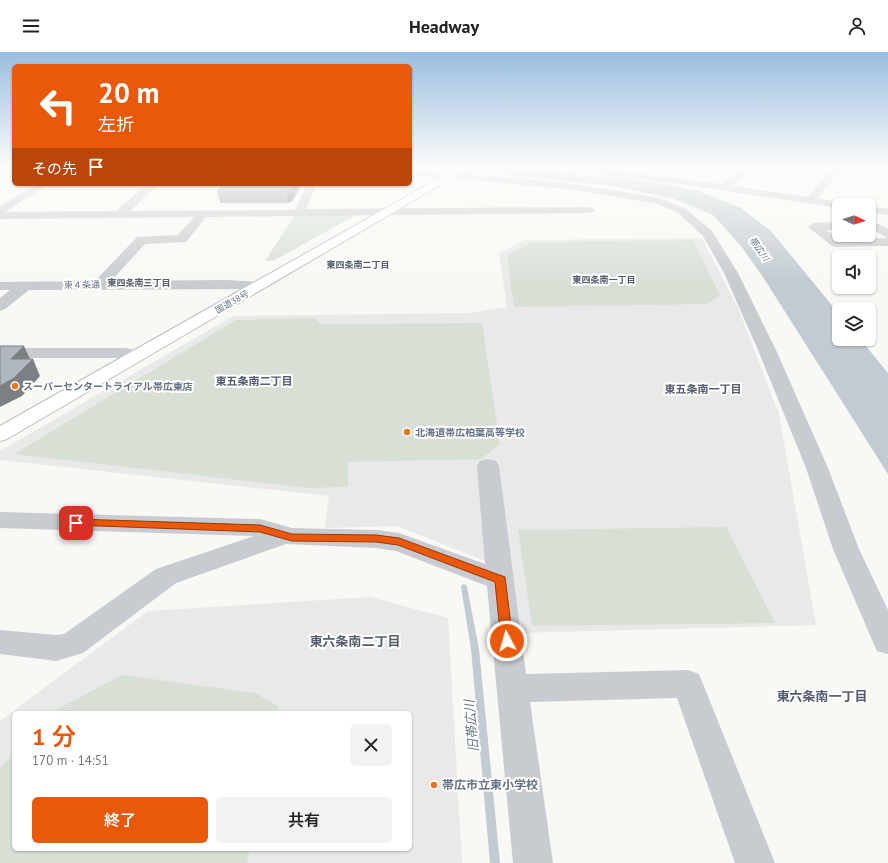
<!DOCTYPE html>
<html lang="ja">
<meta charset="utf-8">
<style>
body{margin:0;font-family:"PT Sans","Noto Sans JP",sans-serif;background:#f2f2f2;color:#222;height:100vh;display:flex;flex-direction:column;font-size:15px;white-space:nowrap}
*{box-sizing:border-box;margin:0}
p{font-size:13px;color:#767676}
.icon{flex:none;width:22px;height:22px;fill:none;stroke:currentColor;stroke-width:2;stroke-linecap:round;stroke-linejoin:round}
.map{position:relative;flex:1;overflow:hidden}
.drawer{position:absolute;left:12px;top:659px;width:400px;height:140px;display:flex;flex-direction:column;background:#fff;border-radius:6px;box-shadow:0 1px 3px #0004}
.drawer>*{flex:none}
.hud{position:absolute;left:12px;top:12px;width:400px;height:122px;border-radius:6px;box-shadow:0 1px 3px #0004;background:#ea580c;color:#fff;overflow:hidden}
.needle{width:26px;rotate:94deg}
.fabs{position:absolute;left:832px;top:146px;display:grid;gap:8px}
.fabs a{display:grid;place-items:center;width:44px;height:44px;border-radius:6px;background:#fff;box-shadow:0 1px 3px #0004;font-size:20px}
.pin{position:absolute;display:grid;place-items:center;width:34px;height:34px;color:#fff;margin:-17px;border-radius:8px;box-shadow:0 2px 6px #0006}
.me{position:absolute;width:44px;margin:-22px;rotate:354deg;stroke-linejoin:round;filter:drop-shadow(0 0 3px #0008)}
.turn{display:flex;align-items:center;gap:14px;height:84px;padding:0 20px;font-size:18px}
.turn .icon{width:52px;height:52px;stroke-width:2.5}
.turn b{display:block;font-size:28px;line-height:34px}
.then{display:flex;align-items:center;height:38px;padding:0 20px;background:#0003;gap:8px;font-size:15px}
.round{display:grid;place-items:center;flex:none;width:42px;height:42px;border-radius:6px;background:#f2f2f2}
.overview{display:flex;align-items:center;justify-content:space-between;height:68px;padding:0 20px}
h1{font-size:24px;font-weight:600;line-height:30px;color:#ea580c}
.cta{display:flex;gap:8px;margin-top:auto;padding:8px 20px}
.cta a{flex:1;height:46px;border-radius:6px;background:#ea580c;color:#fff;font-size:16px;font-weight:600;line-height:46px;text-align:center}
.cta a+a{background:#f2f2f2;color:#222}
header{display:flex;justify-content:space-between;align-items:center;height:52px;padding:0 20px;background:#fff;font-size:18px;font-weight:600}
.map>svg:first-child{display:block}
.built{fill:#e8e9e8;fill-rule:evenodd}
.green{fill:#d8e0d6}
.water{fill:#c2cbd1}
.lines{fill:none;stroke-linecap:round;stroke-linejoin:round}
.stream{fill:#c2cbd1;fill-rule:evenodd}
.highway-casing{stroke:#babdc1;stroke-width:2}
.minor{fill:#c8cbcf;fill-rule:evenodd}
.highway{fill:#fff;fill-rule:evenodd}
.wall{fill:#979da3}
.shaded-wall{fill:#7b8085}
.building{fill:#b0b7be;stroke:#7b8085}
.route{fill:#ea580c;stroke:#983908}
.poi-dot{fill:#ed7220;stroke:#fff;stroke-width:1.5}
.labels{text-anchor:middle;stroke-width:4;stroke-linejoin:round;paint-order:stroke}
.far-water-label{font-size:9px;font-style:italic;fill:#617483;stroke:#fff}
.far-neighbourhood-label{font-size:9px;font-weight:bold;fill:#545d6d;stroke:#fff}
.far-street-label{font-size:9px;fill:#657388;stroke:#fff}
.poi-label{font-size:10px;font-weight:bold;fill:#657388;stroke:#fff;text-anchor:start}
.neighbourhood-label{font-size:11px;font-weight:bold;fill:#545d6d;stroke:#fff}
.near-poi-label{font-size:12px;font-weight:bold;fill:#657388;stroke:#fff;text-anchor:start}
.near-neighbourhood-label{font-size:13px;font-weight:bold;fill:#545d6d;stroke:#fff}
.near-water-label{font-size:13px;font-style:italic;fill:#617483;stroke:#fff}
</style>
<header><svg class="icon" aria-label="menu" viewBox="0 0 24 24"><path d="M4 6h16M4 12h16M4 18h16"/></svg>Headway<svg class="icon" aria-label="person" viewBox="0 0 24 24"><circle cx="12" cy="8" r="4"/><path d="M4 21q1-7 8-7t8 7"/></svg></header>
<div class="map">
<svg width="888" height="811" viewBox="0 0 888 811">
<rect width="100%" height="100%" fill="#f8f8f5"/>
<g class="built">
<polygon points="702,186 738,256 779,362 816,573 517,581 509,518 397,474 325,476 329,444 0,408 0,399 233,264 470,261 507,255 499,201 525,188"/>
<path d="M370 545 448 566 462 811H0V669L148 559ZM14 661H410V797H14Z"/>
</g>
<g class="green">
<polygon points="295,163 356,163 273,209 265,209"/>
<polygon points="693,188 720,243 707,252 514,255 507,203 532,190"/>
<polygon points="314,266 321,272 482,271 500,393 480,407 348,410 348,435 308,436 14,402 236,268"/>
<polygon points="726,475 775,571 532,574 518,478"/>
<polygon points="122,623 255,641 279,655 278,661 50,661"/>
<polygon points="14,700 14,797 250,797 247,811 0,811 0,716"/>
</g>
<polygon class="water" points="438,116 515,116 653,130 698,139 741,156 771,179 839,262 839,287 860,287 888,321 888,422 763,225 741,194 713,163 674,147 613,134"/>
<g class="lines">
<polygon class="stream" points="464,532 466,533 467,535 479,597 500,811 490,811 471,597 461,535 462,533"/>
<g class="highway-casing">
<polygon id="highway" points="457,116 469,116 7,387 0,389 0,374"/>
</g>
<g class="minor">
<rect x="0" y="116" width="14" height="5"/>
<polygon points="410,116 440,121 444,119 574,132 661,146 686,157 712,179 738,221 776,298 828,416 859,497 888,558 888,602 877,599 873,590 833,497 806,416 758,298 724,221 703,184 678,161 658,152 574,138 452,126 448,128 410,122"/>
<polygon points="562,116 592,116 722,132 744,116 755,116 733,134 808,145 832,116 842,116 818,146 840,150 846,153 839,153 839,156 681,132 567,119"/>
<polygon points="37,132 49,132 5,160 116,159 147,132 158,132 130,159 295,158 307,132 317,132 306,157 590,155 596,158 590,161 206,165 186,190 145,192 111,229 226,228 260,230 265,231 267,234 265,237 29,238 5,257 0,259 0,246 10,238 0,238 0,230 95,229 137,185 178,183 194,165 0,167 0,154"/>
<polygon points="869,154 888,157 888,163 869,160"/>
<polygon points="869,167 888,177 888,186 869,176"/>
<polygon points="839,170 839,178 826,178 839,187 888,186 888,194 836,195 832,194 808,175 814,171"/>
<polygon points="0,296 126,296 132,297 135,301 132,305 126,306 0,306"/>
<polygon points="488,407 496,409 499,414 526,622 688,618 699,622 775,811 735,811 677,646 530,650 553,811 513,811 487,534 396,499 376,496 286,492 176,531 83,601 56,609 0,602 0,578 56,583 64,582 156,517 254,484 0,476 0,460 260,467 292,476 376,478 399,481 485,512 477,414 480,409"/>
</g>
<use href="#highway" class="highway"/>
</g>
<polygon class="wall" points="224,132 302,132 292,149 288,151 220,151 217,139"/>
<g class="shaded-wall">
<polygon points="294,132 302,132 292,149 288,151 287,139"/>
<polygon points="24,294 31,309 33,307 40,324 22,344 0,355 0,334 11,307"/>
</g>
<g class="building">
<polygon points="224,132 294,132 291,137 287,139 217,139"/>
<polygon points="0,294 24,294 11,307 33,307 14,326 0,334"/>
</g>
<linearGradient id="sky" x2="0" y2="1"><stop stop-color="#99bddf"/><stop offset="0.5" stop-color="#fcfcfa"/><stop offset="1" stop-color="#fcfcfa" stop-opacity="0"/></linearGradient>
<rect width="888" height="230" fill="url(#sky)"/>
<polygon class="route" points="76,467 260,473 292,482 376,483 399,486 505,525 513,589 511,593 507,594 503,593 501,589 495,530 398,493 376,490 292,489 260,480 73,473 71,471 73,468"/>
<g class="poi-dot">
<circle cx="15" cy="334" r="4"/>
<circle cx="407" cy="380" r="4"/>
<circle cx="434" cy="733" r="4"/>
</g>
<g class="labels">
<g class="far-water-label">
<text transform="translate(759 197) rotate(54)" y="3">帯広川</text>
</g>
<g class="far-neighbourhood-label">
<text x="358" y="216">東四条南二丁目</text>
<text x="604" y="231">東四条南一丁目</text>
<text x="139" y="234">東四条南三丁目</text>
</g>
<g class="far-street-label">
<text transform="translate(82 233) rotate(-1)" y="3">東４条通</text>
<text transform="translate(232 250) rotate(-30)" y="3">国道38号</text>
</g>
<g class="poi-label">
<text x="23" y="338">スーパーセンタートライアル帯広東店</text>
<text x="415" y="384">北海道帯広柏葉高等学校</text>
</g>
<g class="neighbourhood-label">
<text x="254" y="333">東五条南二丁目</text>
<text x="703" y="341">東五条南一丁目</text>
</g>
<g class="near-poi-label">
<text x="442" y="737">帯広市立東小学校</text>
</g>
<g class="near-neighbourhood-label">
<text x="355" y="594">東六条南二丁目</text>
<text x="822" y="649">東六条南一丁目</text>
</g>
<g class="near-water-label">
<text transform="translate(471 674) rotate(-95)" y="5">旧帯広川</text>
</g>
</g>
</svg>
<div class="fabs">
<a><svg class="needle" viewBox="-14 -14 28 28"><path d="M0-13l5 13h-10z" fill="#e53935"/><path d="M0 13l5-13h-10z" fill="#767676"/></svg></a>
<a><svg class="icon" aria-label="sound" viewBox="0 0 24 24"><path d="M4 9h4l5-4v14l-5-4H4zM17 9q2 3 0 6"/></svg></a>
<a><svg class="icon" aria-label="layers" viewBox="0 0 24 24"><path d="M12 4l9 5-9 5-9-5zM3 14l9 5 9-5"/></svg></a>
</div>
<div class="pin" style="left:76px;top:471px;background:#d93025"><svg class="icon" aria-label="arrive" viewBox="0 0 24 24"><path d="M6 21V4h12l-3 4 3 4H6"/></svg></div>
<svg class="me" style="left:507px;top:589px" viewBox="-20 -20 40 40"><circle r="17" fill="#ea580c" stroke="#fff" stroke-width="3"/><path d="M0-11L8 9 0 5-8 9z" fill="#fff"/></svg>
<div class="hud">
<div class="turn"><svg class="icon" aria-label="left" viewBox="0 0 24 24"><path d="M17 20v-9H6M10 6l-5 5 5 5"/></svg><div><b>20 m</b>左折</div></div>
<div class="then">その先<svg class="icon" aria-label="arrive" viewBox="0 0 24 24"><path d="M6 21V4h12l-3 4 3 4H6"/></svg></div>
</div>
<section class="drawer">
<div class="overview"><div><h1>1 分</h1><p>170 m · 14:51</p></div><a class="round"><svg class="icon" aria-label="close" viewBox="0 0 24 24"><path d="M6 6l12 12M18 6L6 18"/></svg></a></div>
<div class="cta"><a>終了</a><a>共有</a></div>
</section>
</div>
